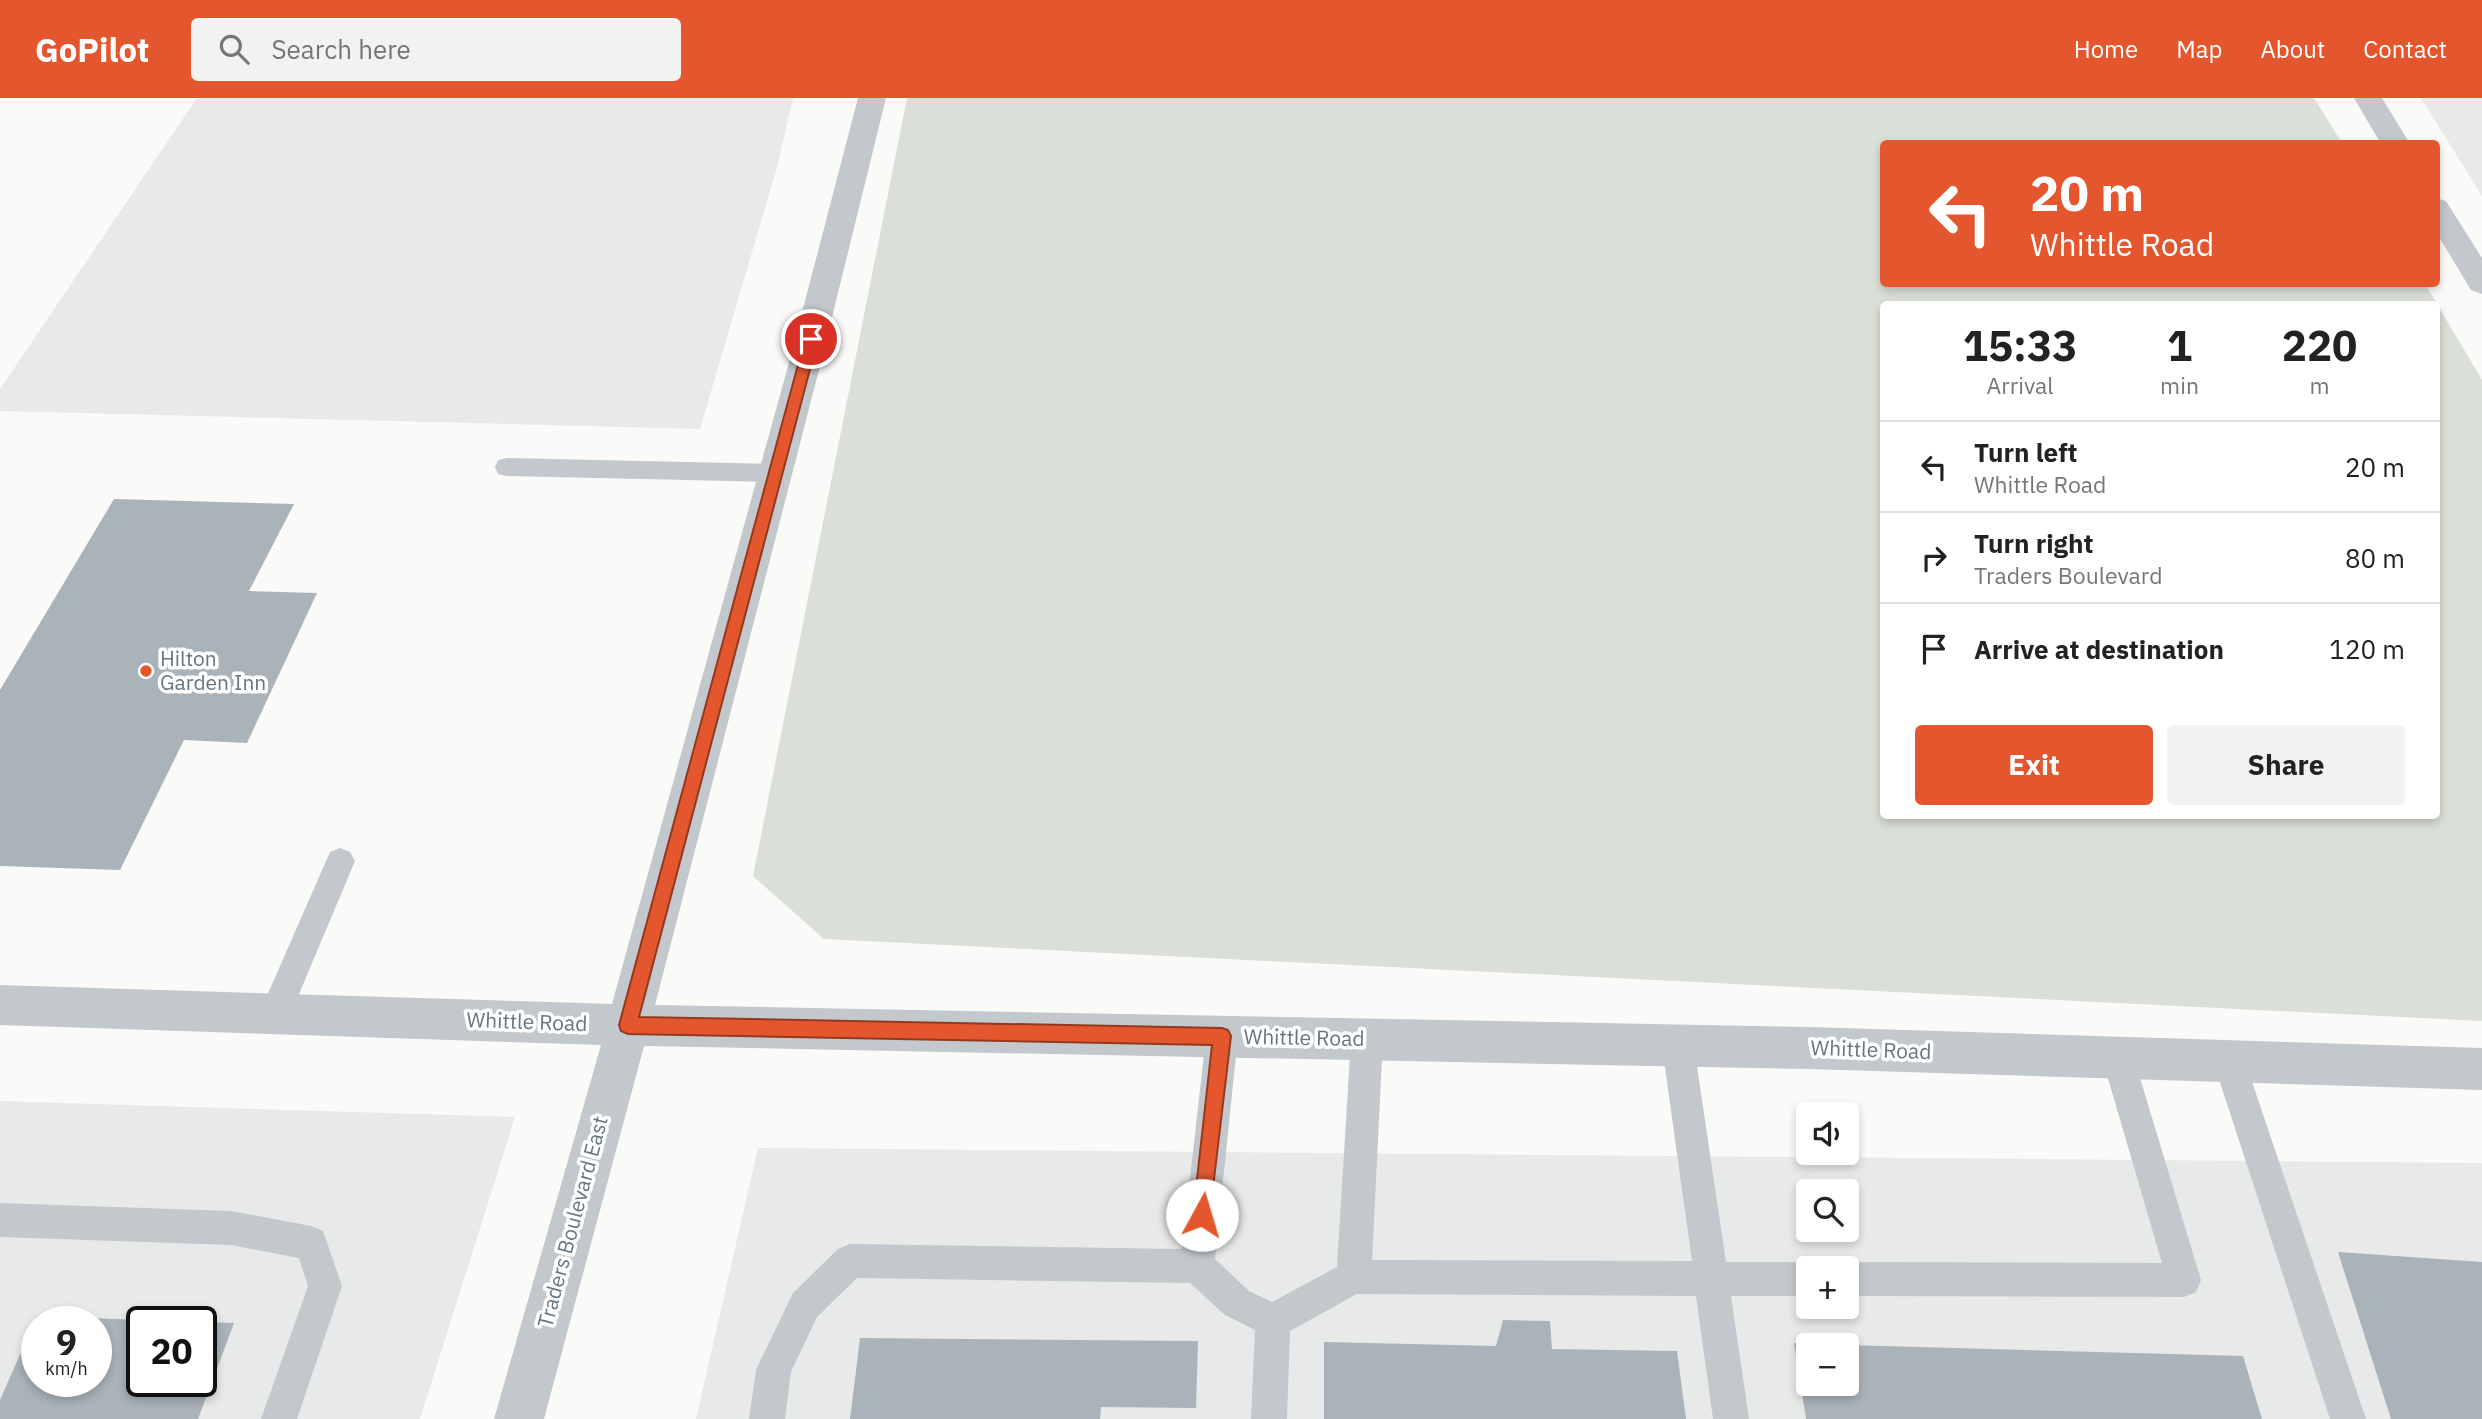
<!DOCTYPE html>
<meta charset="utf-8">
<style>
body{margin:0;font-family:"IBM Plex Sans",sans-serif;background:#f2f2f2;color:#222;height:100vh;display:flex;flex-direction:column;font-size:26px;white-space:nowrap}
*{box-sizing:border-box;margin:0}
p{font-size:23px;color:#767676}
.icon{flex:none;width:38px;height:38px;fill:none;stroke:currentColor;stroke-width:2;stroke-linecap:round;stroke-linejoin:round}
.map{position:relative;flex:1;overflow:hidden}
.details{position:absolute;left:1880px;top:203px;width:560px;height:518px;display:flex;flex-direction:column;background:#fff;border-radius:7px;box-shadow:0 4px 10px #0003}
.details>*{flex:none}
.guide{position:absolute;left:1880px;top:42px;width:560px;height:147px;border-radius:7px;box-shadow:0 4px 10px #0003;background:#e4572e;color:#fff;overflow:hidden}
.buttons{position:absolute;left:1796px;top:1004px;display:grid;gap:14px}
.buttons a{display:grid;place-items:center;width:63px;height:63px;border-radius:7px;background:#fff;box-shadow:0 4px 10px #0003;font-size:35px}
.speed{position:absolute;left:21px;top:1208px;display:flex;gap:14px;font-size:35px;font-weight:700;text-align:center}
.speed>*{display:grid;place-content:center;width:91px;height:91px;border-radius:50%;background:#fff;box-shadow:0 4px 10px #0003;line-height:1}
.speed small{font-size:18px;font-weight:400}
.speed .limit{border:4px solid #111;border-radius:10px;background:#fff;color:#111}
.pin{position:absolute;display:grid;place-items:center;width:60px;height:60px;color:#fff;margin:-30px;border:4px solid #fff;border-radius:50%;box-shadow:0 2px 7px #0007}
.me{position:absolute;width:77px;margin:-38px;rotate:6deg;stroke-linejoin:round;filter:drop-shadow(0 0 5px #0008)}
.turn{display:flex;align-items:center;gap:24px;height:147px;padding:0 35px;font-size:32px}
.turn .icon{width:91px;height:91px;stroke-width:2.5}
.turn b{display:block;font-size:49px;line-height:60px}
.eta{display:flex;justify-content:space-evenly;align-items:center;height:119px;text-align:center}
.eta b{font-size:42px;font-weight:700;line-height:49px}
.cta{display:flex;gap:14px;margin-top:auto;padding:14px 35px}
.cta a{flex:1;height:80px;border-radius:7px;background:#e4572e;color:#fff;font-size:28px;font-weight:700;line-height:80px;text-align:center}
.cta a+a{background:#f2f2f2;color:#222}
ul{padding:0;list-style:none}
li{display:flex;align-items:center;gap:21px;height:91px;padding:0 35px;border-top:2px solid #e0e0e0}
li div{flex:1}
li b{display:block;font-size:26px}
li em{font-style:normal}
header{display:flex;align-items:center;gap:42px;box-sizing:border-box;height:98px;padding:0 35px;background:#e4572e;color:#fff}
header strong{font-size:33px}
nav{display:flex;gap:38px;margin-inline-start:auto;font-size:24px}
.search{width:490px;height:63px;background:#f2f2f2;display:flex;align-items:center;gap:18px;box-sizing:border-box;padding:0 24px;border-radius:7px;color:#767676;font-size:26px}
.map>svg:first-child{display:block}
.built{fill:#e8e9e9;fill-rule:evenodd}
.green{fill:#dadfd7;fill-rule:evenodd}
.building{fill:#aab3b9;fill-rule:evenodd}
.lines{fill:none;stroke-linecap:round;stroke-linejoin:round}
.service{fill:#c3c8cc;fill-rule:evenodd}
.minor{fill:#c3c8cc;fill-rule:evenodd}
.tertiary{fill:#c3c8cc;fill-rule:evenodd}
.route{fill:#e4572e;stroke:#94391e;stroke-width:2}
.poi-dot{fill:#e4572e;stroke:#fff;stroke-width:2.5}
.labels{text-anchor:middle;stroke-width:7;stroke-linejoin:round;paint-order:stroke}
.poi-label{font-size:21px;fill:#657683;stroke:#fff;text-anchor:start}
.street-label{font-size:21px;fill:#657683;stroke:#fff}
</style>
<header>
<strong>GoPilot</strong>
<div class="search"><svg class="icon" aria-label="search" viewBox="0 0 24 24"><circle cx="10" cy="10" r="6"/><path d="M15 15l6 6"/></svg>Search here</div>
<nav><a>Home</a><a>Map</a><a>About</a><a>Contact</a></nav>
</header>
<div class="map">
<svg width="2482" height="1321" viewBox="0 0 2482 1321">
<rect width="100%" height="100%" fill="#fafaf8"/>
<g class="built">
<polygon points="197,0 793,0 777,69 700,331 0,313 0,291"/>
<polygon points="2421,0 2482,0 2482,98"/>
<path d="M0 1003 515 1019 420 1321H0ZM37 1223H96V1283H37ZM142 1223H201V1283H142Z"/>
<path d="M758 1050 2482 1065V1321H696ZM1808 1094H1846V1132H1808ZM1808 1171H1846V1209H1808ZM1808 1248H1846V1286H1808Z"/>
</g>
<path class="green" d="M907 0H2314L2342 45 1883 46V186H2425L2482 282V923L824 841 753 778ZM1883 206H2436V718H1883Z"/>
<g class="building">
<polygon points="114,401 294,406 249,493 317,495 247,645 184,642 120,772 0,768 0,592"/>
<polygon points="2338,1154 2482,1164 2482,1321 2391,1321"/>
<path d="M37 1218 142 1222V1283H201V1224L234 1225 198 1321H0V1302ZM37 1223H96V1283H37Z"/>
<polygon points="1503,1222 1550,1223 1552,1251 1677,1253 1686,1321 1324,1321 1324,1244 1496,1248"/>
<polygon points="860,1240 1198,1243 1196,1310 1101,1309 1100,1321 850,1321"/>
<polygon points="1794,1245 1808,1246 1808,1286 1846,1286 1846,1247 2243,1258 2262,1321 1806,1321"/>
</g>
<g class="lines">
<g class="service">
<polygon points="507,360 775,366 784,368 787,375 784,382 775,384 507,378 498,376 495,369 498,362"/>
<polygon points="340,750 350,754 355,763 286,927 275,931 264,927 259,916 330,754"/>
<polygon points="1222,923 1233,927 1238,938 1215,1161 1249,1193 1272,1204 1337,1169 1351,941 1356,930 1367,926 1378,930 1383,941 1372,1162 1692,1163 1662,948 1667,937 1678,933 1689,937 1694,948 1726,1164 1808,1164 1821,1171 1808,1171 1808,1198 1731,1198 1749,1321 1713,1321 1696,1198 1357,1196 1290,1233 1287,1321 1251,1321 1255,1232 1225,1217 1190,1185 857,1180 817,1219 791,1274 785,1321 749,1321 756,1272 793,1195 838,1151 850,1146 1182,1151 1206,938 1211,927"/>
<polygon points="2118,945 2129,949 2134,960 2201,1182 2196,1194 2184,1199 1846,1198 1846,1171 1833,1171 1846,1164 2162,1165 2102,960 2107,949"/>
<polygon points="2229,948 2240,952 2245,963 2366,1321 2330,1321 2213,963 2218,952"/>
<polygon points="0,1105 231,1113 311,1128 323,1133 342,1188 297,1321 261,1321 308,1188 299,1160 231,1147 0,1139"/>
</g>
<g class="minor">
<polygon points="2354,0 2382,0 2410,46 2381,46"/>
<polygon points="2436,100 2446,103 2482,160 2482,196 2471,192 2436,134"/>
</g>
<polygon class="tertiary" points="858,0 886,0 820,268 655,907 1808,929 2482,950 2482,992 1808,971 644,948 544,1321 494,1321 601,947 0,927 0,887 612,906 788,268"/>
</g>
<polygon class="route" points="811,237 818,241 639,919 1222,930 1228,932 1231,938 1209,1123 1202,1126 1196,1123 1193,1117 1212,947 628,936 621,933 619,927 805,241"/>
<circle class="poi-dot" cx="146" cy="573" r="7"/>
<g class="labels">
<g class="poi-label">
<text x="160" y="568">Hilton<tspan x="160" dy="24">Garden Inn</tspan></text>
</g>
<g class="street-label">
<text transform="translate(527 924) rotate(2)" y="7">Whittle Road</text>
<text transform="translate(1304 940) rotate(1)" y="7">Whittle Road</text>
<text transform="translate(1871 952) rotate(2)" y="7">Whittle Road</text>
<text transform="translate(573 1124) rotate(-75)" y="7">Traders Boulevard East</text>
</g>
</g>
</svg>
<div class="buttons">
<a><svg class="icon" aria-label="sound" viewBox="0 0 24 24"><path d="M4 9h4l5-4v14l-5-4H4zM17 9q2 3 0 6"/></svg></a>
<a><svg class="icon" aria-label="search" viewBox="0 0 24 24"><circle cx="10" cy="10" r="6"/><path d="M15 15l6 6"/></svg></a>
<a>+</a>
<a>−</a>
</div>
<div class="speed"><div>9<small>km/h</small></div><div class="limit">20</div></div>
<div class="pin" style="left:811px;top:241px;background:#d93025"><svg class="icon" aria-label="arrive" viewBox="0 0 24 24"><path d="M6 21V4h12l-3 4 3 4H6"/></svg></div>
<svg class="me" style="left:1202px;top:1117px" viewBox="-20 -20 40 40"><circle r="19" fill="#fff"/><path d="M0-13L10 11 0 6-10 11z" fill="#e4572e"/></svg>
<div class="guide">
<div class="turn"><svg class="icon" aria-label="left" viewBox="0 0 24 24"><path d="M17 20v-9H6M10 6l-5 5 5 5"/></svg><div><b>20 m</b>Whittle Road</div></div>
</div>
<section class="details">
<div class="eta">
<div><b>15:33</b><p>Arrival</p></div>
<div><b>1</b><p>min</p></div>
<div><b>220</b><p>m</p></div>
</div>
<ul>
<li><svg class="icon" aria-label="left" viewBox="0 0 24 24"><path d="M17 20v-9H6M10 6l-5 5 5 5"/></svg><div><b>Turn left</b><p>Whittle Road</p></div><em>20 m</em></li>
<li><svg class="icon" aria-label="right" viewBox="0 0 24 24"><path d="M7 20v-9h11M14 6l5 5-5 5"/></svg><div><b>Turn right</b><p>Traders Boulevard</p></div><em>80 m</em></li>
<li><svg class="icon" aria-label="arrive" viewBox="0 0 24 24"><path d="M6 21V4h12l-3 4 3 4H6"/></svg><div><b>Arrive at destination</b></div><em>120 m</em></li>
</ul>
<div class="cta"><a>Exit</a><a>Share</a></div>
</section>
</div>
